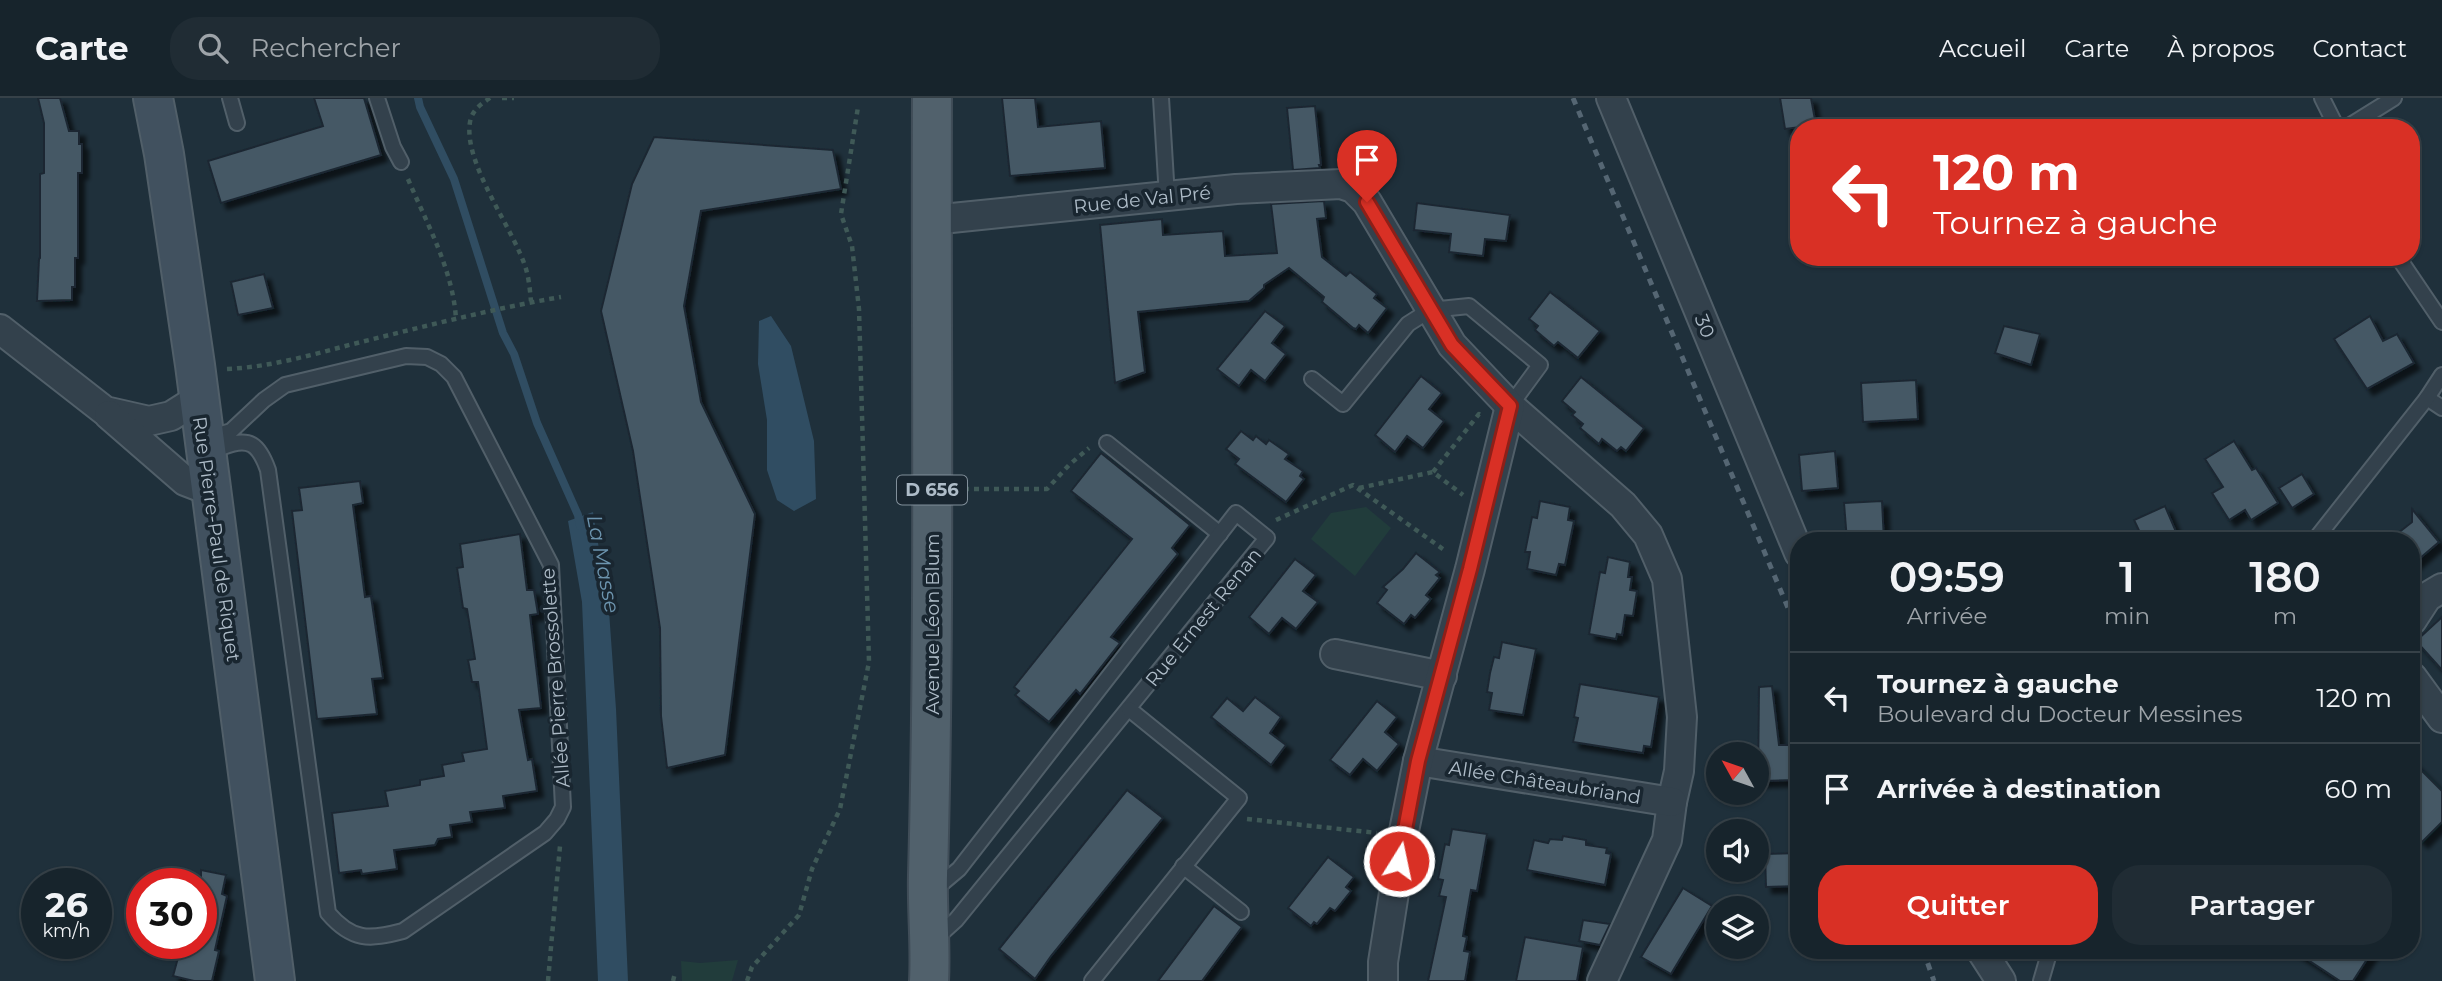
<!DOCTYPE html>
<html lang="fr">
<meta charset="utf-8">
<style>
body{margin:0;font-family:Montserrat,sans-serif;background:#202c34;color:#f1f3f6;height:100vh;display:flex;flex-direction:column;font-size:26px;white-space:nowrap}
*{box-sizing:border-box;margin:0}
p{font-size:23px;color:#9ea4a9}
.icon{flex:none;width:38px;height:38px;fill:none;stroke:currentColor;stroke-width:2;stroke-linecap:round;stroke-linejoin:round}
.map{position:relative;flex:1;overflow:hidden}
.sheet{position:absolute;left:1790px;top:434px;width:630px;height:427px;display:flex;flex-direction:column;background:#17242c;border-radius:28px;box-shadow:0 2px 5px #0004,0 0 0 2px #364148}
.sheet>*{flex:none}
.banner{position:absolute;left:1790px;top:21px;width:630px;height:147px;border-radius:28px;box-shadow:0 2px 5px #0004,0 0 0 2px #364148;background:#d93025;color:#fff;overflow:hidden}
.needle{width:46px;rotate:310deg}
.controls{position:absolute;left:1706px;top:644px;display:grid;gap:14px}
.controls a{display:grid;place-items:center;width:63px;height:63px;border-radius:50%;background:#17242c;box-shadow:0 2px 5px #0004,0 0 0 2px #364148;font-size:35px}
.speed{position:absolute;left:21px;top:770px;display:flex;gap:14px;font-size:35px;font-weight:700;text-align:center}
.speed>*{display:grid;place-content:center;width:91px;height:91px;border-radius:50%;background:#17242c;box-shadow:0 2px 5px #0004,0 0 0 2px #364148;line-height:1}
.speed small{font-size:18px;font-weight:400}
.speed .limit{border:10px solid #d22;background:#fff;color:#111}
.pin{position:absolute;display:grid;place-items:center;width:60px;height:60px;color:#fff;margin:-72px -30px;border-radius:50% 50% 50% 0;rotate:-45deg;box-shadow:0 0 7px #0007}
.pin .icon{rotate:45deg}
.me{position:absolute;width:77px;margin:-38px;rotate:10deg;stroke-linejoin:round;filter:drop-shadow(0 0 5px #0008)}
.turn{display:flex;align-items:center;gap:24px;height:147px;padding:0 28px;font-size:32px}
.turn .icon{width:91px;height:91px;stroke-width:2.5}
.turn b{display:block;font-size:49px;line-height:60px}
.eta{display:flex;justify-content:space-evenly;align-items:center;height:119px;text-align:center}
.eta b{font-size:42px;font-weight:600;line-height:49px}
.primary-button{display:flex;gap:14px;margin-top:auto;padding:14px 28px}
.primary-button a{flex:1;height:80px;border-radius:28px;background:#d93025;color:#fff;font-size:28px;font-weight:600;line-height:80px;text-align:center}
.primary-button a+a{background:#202c34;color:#f1f3f6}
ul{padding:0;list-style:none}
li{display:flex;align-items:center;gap:21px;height:91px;padding:0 28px;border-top:2px solid #364148}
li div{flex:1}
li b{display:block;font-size:26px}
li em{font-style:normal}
header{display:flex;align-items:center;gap:42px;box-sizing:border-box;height:98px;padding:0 35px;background:#17242c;border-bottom:2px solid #364148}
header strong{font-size:33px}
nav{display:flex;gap:38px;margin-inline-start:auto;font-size:24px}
.search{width:490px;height:63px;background:#202c34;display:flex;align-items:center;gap:18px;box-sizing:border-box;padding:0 24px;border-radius:28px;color:#9ea4a9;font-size:26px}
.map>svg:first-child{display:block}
.green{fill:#213c3b}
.water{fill:#304d62}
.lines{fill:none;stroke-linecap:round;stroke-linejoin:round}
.stream{stroke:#304d62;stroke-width:8}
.building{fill:#455865;stroke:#1b2832;stroke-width:2;filter:url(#shadow)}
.lane-casing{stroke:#515f69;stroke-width:18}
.street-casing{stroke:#515f69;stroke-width:32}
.secondary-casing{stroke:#515f69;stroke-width:42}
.primary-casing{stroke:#404d58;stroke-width:42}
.path{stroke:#3f5957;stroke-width:4.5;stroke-dasharray:5 5;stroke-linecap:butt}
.lane{stroke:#33414c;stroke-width:14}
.street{stroke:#33414c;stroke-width:28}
.secondary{stroke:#41515f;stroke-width:38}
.primary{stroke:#51616c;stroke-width:38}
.rail{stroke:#556673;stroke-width:5;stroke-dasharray:7 7;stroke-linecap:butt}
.route-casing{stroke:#8d1f18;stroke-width:18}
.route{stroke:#d93025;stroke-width:12}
.labels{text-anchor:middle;stroke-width:7;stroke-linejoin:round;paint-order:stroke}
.shield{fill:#192630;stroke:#818f9a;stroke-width:2}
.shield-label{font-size:18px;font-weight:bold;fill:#aebcc8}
.street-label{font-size:19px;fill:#aebcc8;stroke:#192630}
.water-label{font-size:21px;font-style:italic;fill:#6c94ae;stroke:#192630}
</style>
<header>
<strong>Carte</strong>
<div class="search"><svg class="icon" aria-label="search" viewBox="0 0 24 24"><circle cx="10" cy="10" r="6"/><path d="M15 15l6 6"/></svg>Rechercher</div>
<nav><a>Accueil</a><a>Carte</a><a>À propos</a><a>Contact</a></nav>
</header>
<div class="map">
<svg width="2442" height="883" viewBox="0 0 2442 883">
<defs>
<filter id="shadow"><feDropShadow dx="6" dy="6" stdDeviation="2" flood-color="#0009"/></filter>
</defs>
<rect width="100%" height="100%" fill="#1f303b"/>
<g class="green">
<polygon points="1366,409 1391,430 1355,478 1311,441 1331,415"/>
<polygon points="738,862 732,883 682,883 681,863 700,865"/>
</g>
<g class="water">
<polygon points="771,218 791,248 814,343 816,401 794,413 777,402 767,372 767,322 758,266 759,223"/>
<polygon points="593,414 609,513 616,611 628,883 598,883 582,504 568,423"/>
</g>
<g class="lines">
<polyline class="stream" points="418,0 420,9 454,81 503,235 514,256 537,325 578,417 580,428"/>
</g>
<g class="building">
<polygon points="38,0 60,0 69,33 79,33 79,46 82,46 82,75 78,75 78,160 75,160 75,189 72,189 72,202 37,203 39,161 40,160 40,76 44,75 44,25"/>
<polygon points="314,0 364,0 381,57 221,105 208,63 323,28"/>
<polygon points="1002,0 1035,0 1038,29 1101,23 1105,70 1010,78"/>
<polygon points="1780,0 1811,0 1816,27 1785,31"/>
<polygon points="1315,8 1321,67 1319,67 1320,70 1293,72 1287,10"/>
<polygon points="654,39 833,52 841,91 701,113 684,208 701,304 755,416 725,657 667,670 661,618 660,530 633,353 601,213 632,86"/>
<polygon points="1324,103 1326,120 1317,121 1322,159 1346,178 1350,174 1377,196 1374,200 1387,210 1368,235 1359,227 1356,231 1353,230 1322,204 1324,199 1289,170 1264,187 1264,190 1249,203 1138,214 1145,274 1115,285 1100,127 1162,121 1163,137 1223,133 1225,158 1277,155 1271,106"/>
<polygon points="1417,105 1510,117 1506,143 1485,141 1483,158 1449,154 1451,136 1414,132"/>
<polygon points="264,176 273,210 238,217 231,184"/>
<polygon points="1550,194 1600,233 1578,260 1558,244 1554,248 1535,232 1538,228 1529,221"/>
<polygon points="1265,213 1285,228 1272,245 1286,256 1265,283 1251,272 1239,288 1217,271"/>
<polygon points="2370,218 2383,243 2397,236 2414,265 2367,291 2334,241"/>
<polygon points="2004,228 2040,236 2031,267 1995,255"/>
<polygon points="1421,278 1442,295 1429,311 1444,323 1423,350 1407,338 1395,354 1375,337"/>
<polygon points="1581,279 1644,330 1626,353 1621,349 1617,353 1602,341 1599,346 1580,330 1583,326 1572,317 1575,314 1562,303"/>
<polygon points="1916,282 1918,321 1863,324 1861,285"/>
<polygon points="1241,333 1253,342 1256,338 1266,346 1269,342 1289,356 1285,361 1303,373 1300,378 1304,381 1286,404 1235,366 1239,361 1226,351"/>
<polygon points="2234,343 2252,372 2256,370 2278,405 2251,422 2245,412 2229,422 2212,395 2223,389 2205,361"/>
<polygon points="1835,353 1838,390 1802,393 1799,357"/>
<polygon points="1101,355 1190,427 1172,450 1178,456 1111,539 1120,545 1080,596 1076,592 1049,624 1015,597 1019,593 1014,589 1132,441 1071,393"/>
<polygon points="2302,376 2314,396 2292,410 2279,390"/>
<polygon points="360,383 363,405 353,407 365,499 371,498 383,580 372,581 377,616 317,621 292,413 302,412 299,390"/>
<polygon points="1540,403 1570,409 1568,422 1574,423 1565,467 1559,466 1556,477 1527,471 1530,454 1525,454 1532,419 1537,420"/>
<polygon points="1882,403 1884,443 1847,443 1844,405"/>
<polygon points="2165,408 2180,443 2144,443 2134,422"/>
<polygon points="2412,411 2439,444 2412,467 2412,443 2388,443 2412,424"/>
<polygon points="520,436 527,492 534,492 538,516 530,517 541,610 519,612 528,662 532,661 537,693 503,698 505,710 470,714 472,724 450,727 452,739 438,741 435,747 394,752 397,771 362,776 361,772 339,775 332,715 388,708 385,693 420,687 420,682 444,678 442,667 464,663 462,655 487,651 478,584 472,584 468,562 475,561 467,511 463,510 457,470 463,469 460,446"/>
<polygon points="1416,455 1440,474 1436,477 1440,480 1426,497 1431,501 1415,520 1411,517 1404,526 1377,505 1387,492 1383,489 1403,471"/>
<polygon points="1608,459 1630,464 1628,479 1632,479 1630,492 1637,493 1633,518 1625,517 1622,537 1617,536 1616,541 1589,536 1600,474 1605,475"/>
<polygon points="1295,461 1316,477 1303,493 1318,504 1296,531 1282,520 1269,536 1249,519"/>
<polygon points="2442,519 2442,572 2416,543"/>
<polygon points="1502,544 1536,551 1523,617 1489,612 1492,595 1487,594 1490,575 1494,559 1499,560"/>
<polygon points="1580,586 1659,599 1651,649 1644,648 1643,655 1573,644 1578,620 1574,619"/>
<polygon points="1772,588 1779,647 1790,647 1791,657 1799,657 1799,682 1758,683 1759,589"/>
<polygon points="1255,599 1281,619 1270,635 1286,647 1271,667 1211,619 1227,600 1243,613"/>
<polygon points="1377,603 1397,619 1385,634 1399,646 1377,673 1363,661 1350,677 1330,662"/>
<polygon points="2412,663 2442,693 2442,724 2422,744 2412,734"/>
<polygon points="1127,692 1163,720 1051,858 1035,881 999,851"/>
<polygon points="1452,731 1487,736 1477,793 1471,792 1463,838 1467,839 1464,853 1470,854 1465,883 1428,883 1446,799 1439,798 1443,782 1438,781 1445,746 1449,747"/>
<polygon points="1563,738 1586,742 1586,747 1607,750 1606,755 1611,756 1605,787 1527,772 1534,742 1548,745 1550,741 1562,742"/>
<polygon points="1799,755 1799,788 1766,789 1765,756"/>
<polygon points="1328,759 1354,779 1346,789 1351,793 1335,813 1330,810 1317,826 1314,824 1311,828 1288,810"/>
<polygon points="201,772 226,777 222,796 227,798 215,852 219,853 212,883 194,883 173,878 182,845 201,845"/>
<polygon points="1683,790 1712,808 1671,876 1641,859"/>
<polygon points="1214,808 1242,829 1202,883 1158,883"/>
<polygon points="1583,822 1610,826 1600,847 1579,843"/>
<polygon points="1525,839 1583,849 1577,883 1516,883"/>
<polygon points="2293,852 2373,852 2353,883 2340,883"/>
</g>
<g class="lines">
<g class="lane-casing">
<g id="lane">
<polyline points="230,0 237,25"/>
<polyline points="377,0 393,49 401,64"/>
<polyline points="1161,0 1167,99"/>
<polyline points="2322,0 2337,30"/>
<polyline points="2346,30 2394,0"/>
<polyline points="2398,159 2442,224"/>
<polyline points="1312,281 1343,306 1408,226 1430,212 1469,208 1540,267 1510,308"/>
<polyline points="2427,300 2442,310"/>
<path d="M215 338 231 333 264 302 285 287 406 258 427 259 441 266 454 279 551 467 563 709 557 721 545 735 403 833C369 842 352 843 328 815L268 372C259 347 250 338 223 349"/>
<polyline points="1107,345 1220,436"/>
<polyline points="2314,443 2427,300 2442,277"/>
<polyline points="1183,768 1241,814"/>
<polyline points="934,792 959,771 1236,415 1267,440 956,822 935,841"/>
<polyline points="1092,883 1239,700 1129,611"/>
<polyline points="2041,883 2050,852"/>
</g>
</g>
<g class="street-casing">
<g id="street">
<polyline points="1611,0 1799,455"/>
<polyline points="932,122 1236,91 1341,86 1353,90 1367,104 1452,247 1510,308 1623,407 1648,437 1667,481 1682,619 1679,673 1672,704 1667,742 1602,883"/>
<polyline points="0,231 105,313 149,323 171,318 198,301"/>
<polyline points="109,317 185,383 211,393"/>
<polyline points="2412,522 2427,499 2442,490"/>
<polyline points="1335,556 1442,578"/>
<polyline points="2412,579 2442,620"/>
<polyline points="1418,663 1672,704"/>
<polyline points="1981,852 2001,883"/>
<polyline points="1383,883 1383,864 1403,738 1418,663 1470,471 1510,308"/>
</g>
</g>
<g class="secondary-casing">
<polyline id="secondary" points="153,0 164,56 195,267 275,883"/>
</g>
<g class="primary-casing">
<path id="primary" d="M929 883C931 848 927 813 928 777 935 518 931 259 932 0"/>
</g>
<g class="path">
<path d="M490 0C481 6 472 12 470 24 463 66 514 131 526 171 529 181 530 193 531 203"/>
<polyline points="502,0 514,0"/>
<path d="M408 81C427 126 453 172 456 221"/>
<path d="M227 271C270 269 311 257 353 246 422 229 491 211 561 199"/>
<polyline points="1433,374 1479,316 1481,317"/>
<polyline points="1359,390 1433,374 1463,397"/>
<polyline points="964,391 1047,391 1069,367 1089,350"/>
<polyline points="1276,422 1353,387 1447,454"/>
<polyline points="1247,721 1377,735"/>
<polyline points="548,883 560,748"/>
<polyline points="673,883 675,875"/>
<polyline points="747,883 752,869 799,817 812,771 840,711 869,564 859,211 852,148 841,116 858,9"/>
</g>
<use href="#lane" class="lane"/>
<use href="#street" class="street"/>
<use href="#secondary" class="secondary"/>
<use href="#primary" class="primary"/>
<g class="rail">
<polyline points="1573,0 1799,536"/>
<polyline points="1923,852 1934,883"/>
</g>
</g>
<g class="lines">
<g class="route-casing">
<polyline id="route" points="1367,104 1452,247 1510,308 1470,471 1418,663 1399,763"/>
</g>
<use href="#route" class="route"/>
</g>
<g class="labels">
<rect class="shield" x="897" y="377.5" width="70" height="29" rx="5"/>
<g class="shield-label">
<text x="932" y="398">D 656</text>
</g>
<g class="street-label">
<text transform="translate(1142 101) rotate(-6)" y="7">Rue de Val Pré</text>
<text transform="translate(1705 228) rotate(68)" y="7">30</text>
<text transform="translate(217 441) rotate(82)" y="7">Rue Pierre-Paul de Riquet</text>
<text transform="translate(1203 519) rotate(-51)" y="7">Rue Ernest Renan</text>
<text transform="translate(932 526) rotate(-90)" y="7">Avenue Léon Blum</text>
<text transform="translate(555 580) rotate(-94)" y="7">Allée Pierre Brossolette</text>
<text transform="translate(1545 684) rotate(9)" y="7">Allée Châteaubriand</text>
</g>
<g class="water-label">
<text transform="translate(603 466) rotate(79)" y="7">La Masse</text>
</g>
</g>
</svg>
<div class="controls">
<a><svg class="needle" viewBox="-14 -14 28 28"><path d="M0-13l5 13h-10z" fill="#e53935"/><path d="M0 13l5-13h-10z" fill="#9ea4a9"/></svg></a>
<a><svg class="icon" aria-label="sound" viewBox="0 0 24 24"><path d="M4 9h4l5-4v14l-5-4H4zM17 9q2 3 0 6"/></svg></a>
<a><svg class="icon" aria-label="layers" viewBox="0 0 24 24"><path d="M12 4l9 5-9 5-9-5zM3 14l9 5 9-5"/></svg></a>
</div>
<div class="speed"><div>26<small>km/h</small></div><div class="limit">30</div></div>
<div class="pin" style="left:1367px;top:104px;background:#d93025"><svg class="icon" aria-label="arrive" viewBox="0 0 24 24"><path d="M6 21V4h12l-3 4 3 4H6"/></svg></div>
<svg class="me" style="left:1399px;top:763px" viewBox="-20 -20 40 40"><circle r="17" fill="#d93025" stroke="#fff" stroke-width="3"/><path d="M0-11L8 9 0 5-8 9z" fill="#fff"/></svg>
<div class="banner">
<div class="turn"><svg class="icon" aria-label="left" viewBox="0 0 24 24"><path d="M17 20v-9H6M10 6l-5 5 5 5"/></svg><div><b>120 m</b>Tournez à gauche</div></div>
</div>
<section class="sheet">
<div class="eta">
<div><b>09:59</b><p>Arrivée</p></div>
<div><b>1</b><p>min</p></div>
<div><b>180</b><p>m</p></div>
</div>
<ul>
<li><svg class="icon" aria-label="left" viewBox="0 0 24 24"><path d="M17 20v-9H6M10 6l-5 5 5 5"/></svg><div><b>Tournez à gauche</b><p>Boulevard du Docteur Messines</p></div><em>120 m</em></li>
<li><svg class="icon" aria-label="arrive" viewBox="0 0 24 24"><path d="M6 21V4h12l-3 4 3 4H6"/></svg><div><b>Arrivée à destination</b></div><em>60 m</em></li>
</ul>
<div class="primary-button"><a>Quitter</a><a>Partager</a></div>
</section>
</div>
